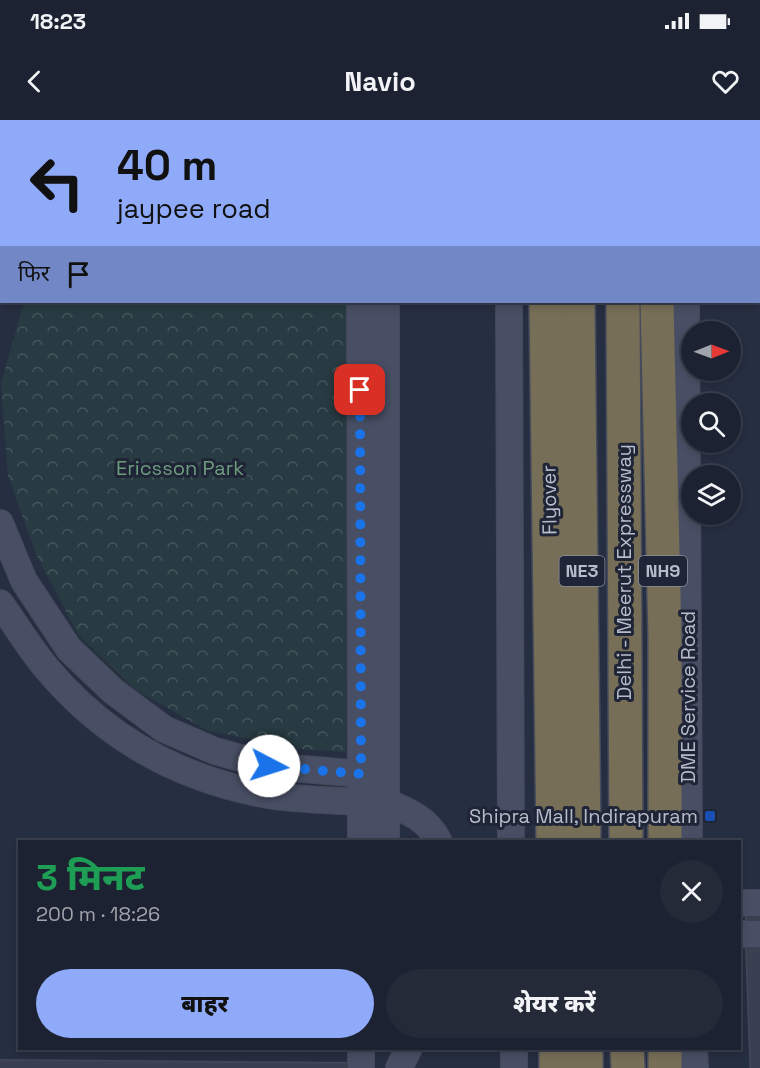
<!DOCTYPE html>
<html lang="hi">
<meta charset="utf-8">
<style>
body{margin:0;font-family:"Space Grotesk","Noto Sans Devanagari",sans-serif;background:#252a39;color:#f1f3f6;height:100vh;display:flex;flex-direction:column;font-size:22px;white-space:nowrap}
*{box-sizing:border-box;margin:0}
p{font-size:20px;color:#a0a4ab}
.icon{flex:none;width:33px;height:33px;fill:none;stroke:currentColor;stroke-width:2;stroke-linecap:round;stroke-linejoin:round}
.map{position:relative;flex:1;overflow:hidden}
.panel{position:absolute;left:18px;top:720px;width:723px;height:210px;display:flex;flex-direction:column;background:#1c2231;border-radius:0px;box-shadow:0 3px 9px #0003,0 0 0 2px #3a3f4d}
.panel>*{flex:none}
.hud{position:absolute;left:0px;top:0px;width:760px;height:183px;box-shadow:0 3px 9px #0003,0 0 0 2px #3a3f4d;background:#8faaf8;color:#111;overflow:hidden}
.needle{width:39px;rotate:89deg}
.buttons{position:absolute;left:681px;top:201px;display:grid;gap:12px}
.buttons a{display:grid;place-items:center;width:60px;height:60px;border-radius:50%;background:#1c2231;box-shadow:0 3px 9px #0003,0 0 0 2px #3a3f4d;font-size:30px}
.pin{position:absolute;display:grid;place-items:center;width:51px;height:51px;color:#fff;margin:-26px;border-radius:12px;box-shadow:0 3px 9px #0006}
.me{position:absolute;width:66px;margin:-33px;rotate:95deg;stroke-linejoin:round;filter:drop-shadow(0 0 4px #0008)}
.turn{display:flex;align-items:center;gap:21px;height:126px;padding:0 18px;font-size:27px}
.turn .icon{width:78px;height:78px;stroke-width:2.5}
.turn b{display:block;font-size:42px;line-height:51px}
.then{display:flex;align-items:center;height:57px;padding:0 18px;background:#0003;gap:12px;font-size:22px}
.round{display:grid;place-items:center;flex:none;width:63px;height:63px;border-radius:32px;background:#252a39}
.headline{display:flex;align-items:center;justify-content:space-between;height:102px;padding:0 18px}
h1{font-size:36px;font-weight:800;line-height:45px;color:#1e9e55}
.primary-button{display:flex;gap:12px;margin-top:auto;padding:12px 18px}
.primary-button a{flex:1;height:69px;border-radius:36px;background:#8faaf8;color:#111;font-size:24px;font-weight:800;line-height:69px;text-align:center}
.primary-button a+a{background:#252a39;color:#f1f3f6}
.status{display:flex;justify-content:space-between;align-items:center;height:42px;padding:0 30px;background:#1c2231;direction:ltr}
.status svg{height:16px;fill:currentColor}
header{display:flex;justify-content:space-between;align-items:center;height:78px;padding:0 18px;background:#1c2231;font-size:27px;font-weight:800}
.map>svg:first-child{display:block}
.forest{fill:url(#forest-crowns)}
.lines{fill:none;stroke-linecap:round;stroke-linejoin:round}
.lane-casing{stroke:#44495a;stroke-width:12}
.street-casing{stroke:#44495a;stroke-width:21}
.secondary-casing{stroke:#44495a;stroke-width:28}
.highway-casing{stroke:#454b5b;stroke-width:36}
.lane{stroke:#3a4051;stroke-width:9}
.street{stroke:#3a4051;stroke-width:18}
.secondary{stroke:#484f64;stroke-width:26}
.highway{stroke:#766e57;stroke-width:33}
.route{stroke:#1a73e8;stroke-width:10;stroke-dasharray:0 18}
.transit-dot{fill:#1a4fb4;stroke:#1f2536;stroke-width:2}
.labels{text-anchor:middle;stroke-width:6;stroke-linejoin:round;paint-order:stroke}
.shield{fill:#1f2536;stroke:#898f9e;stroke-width:1.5}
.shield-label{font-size:18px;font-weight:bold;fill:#b7bccb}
.park-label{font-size:20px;fill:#6e9c7f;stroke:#1f2536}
.street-label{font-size:20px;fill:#b7bccb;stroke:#1f2536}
.poi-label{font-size:20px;fill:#b7bccb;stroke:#1f2536;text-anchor:end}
</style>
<div class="status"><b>18:23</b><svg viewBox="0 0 49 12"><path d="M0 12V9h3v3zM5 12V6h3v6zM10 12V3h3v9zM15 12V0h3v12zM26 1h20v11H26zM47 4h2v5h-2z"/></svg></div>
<header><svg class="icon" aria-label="back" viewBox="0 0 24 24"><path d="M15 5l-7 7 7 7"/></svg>Navio<svg class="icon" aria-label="heart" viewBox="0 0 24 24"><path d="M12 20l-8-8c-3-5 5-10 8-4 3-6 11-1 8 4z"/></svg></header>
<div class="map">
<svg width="760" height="948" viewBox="0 0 760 948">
<defs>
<pattern id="forest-crowns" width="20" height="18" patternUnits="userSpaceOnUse" patternTransform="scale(1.5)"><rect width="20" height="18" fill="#283b42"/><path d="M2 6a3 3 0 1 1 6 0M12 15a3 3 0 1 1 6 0" fill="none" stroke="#45555c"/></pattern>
</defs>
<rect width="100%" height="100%" fill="#262e41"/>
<polygon class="forest" points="24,182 346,182 346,632 287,628 206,610 133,568 78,514 36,434 8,356 1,264"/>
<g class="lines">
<g class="lane-casing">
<polyline id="lane" points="0,945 358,948"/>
</g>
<g class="street-casing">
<polyline id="street" points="756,783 755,814 760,948"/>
</g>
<g class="secondary-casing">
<g id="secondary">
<polyline points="386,0 386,2"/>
<polyline points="508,0 508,2"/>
<polyline points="685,0 685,2"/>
<polyline points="71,2 72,0"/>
<polyline points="125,2 127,0"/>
<polyline points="360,2 360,0"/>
<polyline points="0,90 2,88"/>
<polyline points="0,163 2,158"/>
<polyline points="360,182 361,722"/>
<polyline points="386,182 386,722"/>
<polyline points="509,182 511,722"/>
<polyline points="686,182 689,722"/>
<polyline points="0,403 24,461 69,529 113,571 164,609 215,631 269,646 361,654"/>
<path d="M0 483C16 505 30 529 48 550 108 621 183 661 274 676 302 680 332 680 361 682"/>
<path d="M386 682C408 691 428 699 439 722"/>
<polyline points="740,783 760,783"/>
<polyline points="740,814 760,814"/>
<polyline points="514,928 514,948"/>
<polyline points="694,928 695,948"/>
<polyline points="361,948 361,928"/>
<polyline points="399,948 409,928"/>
</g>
</g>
<g class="highway-casing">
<g id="highway">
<polyline points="576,0 576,2"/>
<polyline points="621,0 621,2"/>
<polyline points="654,0 654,2"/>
<polyline points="545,2 545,0"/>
<polyline points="546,182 553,722"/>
<polyline points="578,182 584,722"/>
<polyline points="623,182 626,722"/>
<polyline points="657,182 665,517 665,722"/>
<polyline points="556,928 556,948"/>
<polyline points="586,928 586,948"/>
<polyline points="627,928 628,948"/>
<polyline points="665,928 665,948"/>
</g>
</g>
<use href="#lane" class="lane"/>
<use href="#street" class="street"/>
<use href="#secondary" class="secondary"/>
<use href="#highway" class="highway"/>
</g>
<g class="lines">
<polyline class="route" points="269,646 361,654 360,270"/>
</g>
<rect class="transit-dot" x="704" y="690" width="12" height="12" rx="3"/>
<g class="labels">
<g class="shield">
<rect x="559.5" y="436" width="45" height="30" rx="4.5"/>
<rect x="639" y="436" width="48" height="30" rx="4.5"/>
</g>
<g class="shield-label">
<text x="582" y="457">NE3</text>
<text x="663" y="457">NH9</text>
</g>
<g class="park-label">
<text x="180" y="355">Ericsson Park</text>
</g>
<g class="street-label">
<text transform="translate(549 380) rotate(-91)" y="7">Flyover</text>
<text transform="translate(624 452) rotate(-90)" y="7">Delhi - Meerut Expressway</text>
<text transform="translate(688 577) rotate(-90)" y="7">DME Service Road</text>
</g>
<g class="poi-label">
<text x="698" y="703">Shipra Mall, Indirapuram</text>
</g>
</g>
</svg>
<div class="buttons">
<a><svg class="needle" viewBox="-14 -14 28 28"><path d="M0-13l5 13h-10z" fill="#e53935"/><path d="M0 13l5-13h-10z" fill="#a0a4ab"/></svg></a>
<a><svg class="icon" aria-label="search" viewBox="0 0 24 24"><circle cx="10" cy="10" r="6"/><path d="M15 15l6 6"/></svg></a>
<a><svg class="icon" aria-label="layers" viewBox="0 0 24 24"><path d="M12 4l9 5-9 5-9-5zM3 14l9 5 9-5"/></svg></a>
</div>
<div class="pin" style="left:360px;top:270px;background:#d93025"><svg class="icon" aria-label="arrive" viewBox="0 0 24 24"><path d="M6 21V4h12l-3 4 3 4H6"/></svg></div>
<svg class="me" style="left:269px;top:646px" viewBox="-20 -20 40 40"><circle r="19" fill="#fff"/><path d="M0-13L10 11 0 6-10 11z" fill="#1a73e8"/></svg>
<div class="hud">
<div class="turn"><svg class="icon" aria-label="left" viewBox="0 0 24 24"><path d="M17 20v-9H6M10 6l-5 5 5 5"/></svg><div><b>40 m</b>jaypee road</div></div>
<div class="then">फिर<svg class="icon" aria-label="arrive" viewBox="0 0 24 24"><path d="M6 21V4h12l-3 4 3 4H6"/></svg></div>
</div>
<section class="panel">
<div class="headline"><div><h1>3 मिनट</h1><p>200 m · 18:26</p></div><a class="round"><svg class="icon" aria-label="close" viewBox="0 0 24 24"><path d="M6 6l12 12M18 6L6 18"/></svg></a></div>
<div class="primary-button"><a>बाहर</a><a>शेयर करें</a></div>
</section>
</div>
